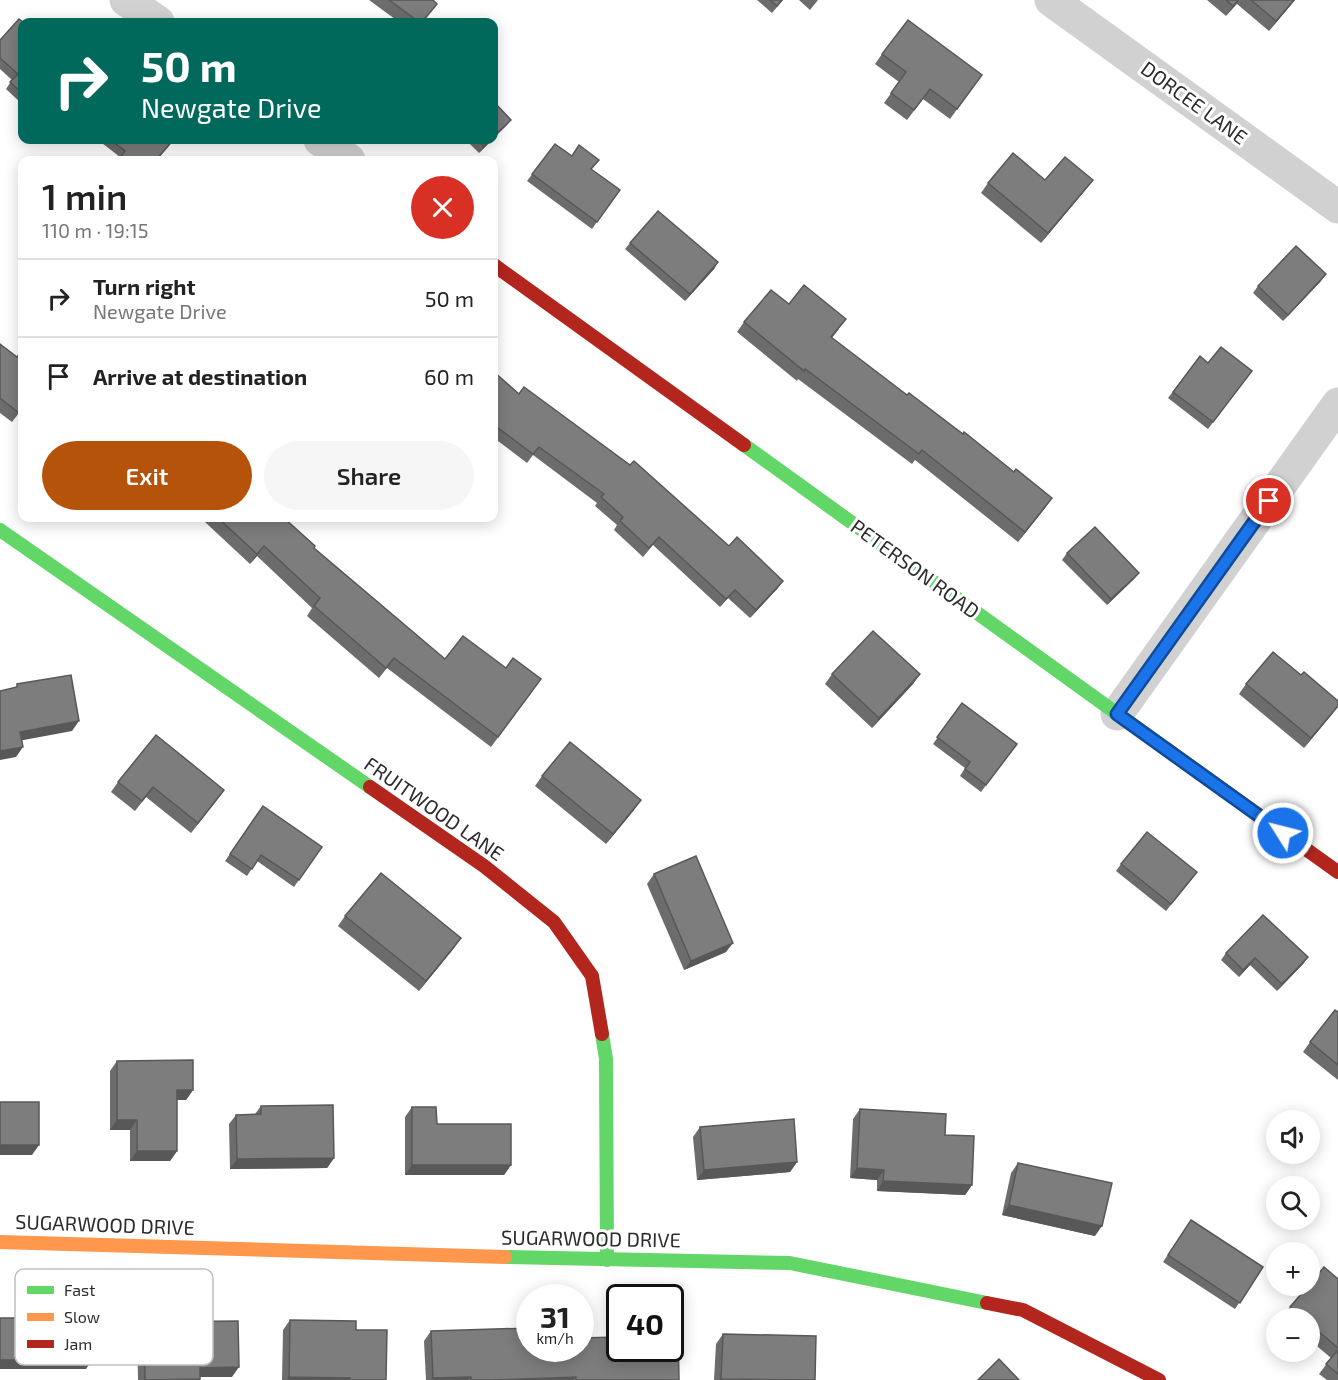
<!DOCTYPE html>
<meta charset="utf-8">
<style>
body{margin:0;font-family:"Exo 2",sans-serif;background:#f6f6f6;color:#222;height:100vh;display:flex;flex-direction:column;font-size:22px;white-space:nowrap}
*{box-sizing:border-box;margin:0}
p{font-size:20px;color:#767676}
.icon{flex:none;width:33px;height:33px;fill:none;stroke:currentColor;stroke-width:2;stroke-linecap:round;stroke-linejoin:round}
.map{position:relative;flex:1;overflow:hidden}
.sheet{position:absolute;left:18px;top:156px;width:480px;height:366px;display:flex;flex-direction:column;background:#fff;border-radius:12px;box-shadow:0 3px 15px #0003}
.sheet>*{flex:none}
.top-card{position:absolute;left:18px;top:18px;width:480px;height:126px;border-radius:12px;box-shadow:0 3px 15px #0003;background:#00695c;color:#fff;overflow:hidden}
.controls{position:absolute;left:1266px;top:1110px;display:grid;gap:12px}
.controls a{display:grid;place-items:center;width:54px;height:54px;border-radius:50%;background:#fff;box-shadow:0 3px 15px #0003;font-size:30px}
.speed{position:absolute;left:516px;top:1284px;display:flex;gap:12px;font-size:30px;font-weight:700;text-align:center}
.speed>*{display:grid;place-content:center;width:78px;height:78px;border-radius:50%;background:#fff;box-shadow:0 3px 15px #0003;line-height:1}
.speed small{font-size:15px;font-weight:400}
.speed .limit{border:3px solid #111;border-radius:9px;background:#fff;color:#111}
.pin{position:absolute;display:grid;place-items:center;width:51px;height:51px;color:#fff;margin:-26px;border:3px solid #fff;border-radius:50%;box-shadow:0 2px 6px #0007}
.me{position:absolute;width:66px;margin:-33px;rotate:306deg;stroke-linejoin:round;filter:drop-shadow(0 0 4px #0008)}
.turn{display:flex;align-items:center;gap:21px;height:126px;padding:0 24px;font-size:27px}
.turn .icon{width:78px;height:78px;stroke-width:2.5}
.turn b{display:block;font-size:42px;line-height:51px}
.round{display:grid;place-items:center;flex:none;width:63px;height:63px;border-radius:32px;background:#f6f6f6}
.headline{display:flex;align-items:center;justify-content:space-between;height:102px;padding:0 24px}
h1{font-size:36px;font-weight:600;line-height:45px}
.button{display:flex;gap:12px;margin-top:auto;padding:12px 24px}
.button a{flex:1;height:69px;border-radius:36px;background:#b45309;color:#fff;font-size:24px;font-weight:600;line-height:69px;text-align:center}
.button a+a{background:#f6f6f6;color:#222}
ul{padding:0;list-style:none}
li{display:flex;align-items:center;gap:18px;height:78px;padding:0 24px;border-top:2px solid #e0e0e0}
li div{flex:1}
li b{display:block;font-size:22px}
li em{font-style:normal}
.map>svg:first-child{display:block}
.lines{fill:none;stroke-linecap:round;stroke-linejoin:round}
.street{stroke:#d1d1d1;stroke-width:33}
.fast{stroke:#63d668;stroke-width:14}
.slow{stroke:#ff974d;stroke-width:14}
.jam{stroke:#b3261e;stroke-width:14}
.wall{fill:#6c6c6c}
.shaded-wall{fill:#585858}
.building{fill:#7d7d7d;stroke:#585858;stroke-width:1.5}
.route-casing{stroke:#114b97;stroke-width:15}
.route{stroke:#1a73e8;stroke-width:10}
.labels{text-anchor:middle;stroke-width:6;stroke-linejoin:round;paint-order:stroke}
.street-label{font-size:20px;fill:#2c2c2c;stroke:#fff}
.key{fill:#fff;stroke:#c0c0c0;stroke-width:1.5}
.key-label{font-size:16px;fill:#2c2c2c}
</style>
<div class="map">
<svg width="1338" height="1380" viewBox="0 0 1338 1380">
<rect width="100%" height="100%" fill="#fff"/>
<g class="lines">
<g class="street">
<polyline points="126,0 158,22"/>
<polyline points="1051,0 1338,207"/>
<polyline points="320,140 349,160"/>
<polyline points="1117,714 1338,404"/>
</g>
<g class="fast">
<polyline points="744,445 1166,749"/>
<polyline points="0,530 370,787"/>
<polyline points="602,1034 606,1059 607,1260"/>
<polyline points="505,1257 790,1263 987,1303"/>
</g>
<polyline class="slow" points="0,1242 505,1257"/>
<g class="jam">
<polyline points="494,265 744,445"/>
<polyline points="1166,749 1338,872"/>
<polyline points="370,787 484,866 554,922 592,976 602,1034"/>
<polyline points="987,1303 1023,1310 1159,1380"/>
</g>
</g>
<g class="wall">
<polygon points="369,0 433,0 437,4 423,22 399,22"/>
<polygon points="757,0 783,0 772,13"/>
<polygon points="799,0 818,0 810,10"/>
<polygon points="1207,0 1295,0 1269,31 1237,4 1226,16"/>
<polygon points="22,22 22,104 6,89 12,80 0,69 0,40"/>
<polygon points="882,54 982,75 950,119 923,99 907,120 884,103 899,82 875,64"/>
<polygon points="98,140 174,140 157,160 117,160 120,157"/>
<polygon points="466,140 492,140 479,153"/>
<polygon points="555,144 620,190 592,229 527,181"/>
<polygon points="1045,180 1093,180 1086,189 1041,243 981,193 988,183"/>
<polygon points="630,243 718,262 714,269 685,301 625,249"/>
<polygon points="1321,281 1283,321 1253,293 1258,286"/>
<polygon points="789,304 839,329 832,338 1045,508 1018,542 915,460 912,464 798,379 797,381 737,332 744,322"/>
<polygon points="0,344 22,409 12,422 0,413"/>
<polygon points="1200,356 1208,363 1252,371 1208,429 1168,398"/>
<polygon points="494,372 519,394 729,546 783,581 777,589 750,618 728,598 720,607 653,545 643,557 614,530 617,525 595,506 597,503 533,455 527,463 494,438"/>
<polygon points="208,518 284,518 314,548 445,659 506,668 541,679 491,747 387,668 379,678 307,616 312,608 257,556 250,564 205,522"/>
<polygon points="1067,553 1139,573 1134,579 1107,605 1062,560"/>
<polygon points="832,674 920,674 913,684 872,728 825,684"/>
<polygon points="1246,684 1333,713 1304,748 1239,694"/>
<polygon points="962,703 1017,744 981,792 960,776 965,768 933,744"/>
<polygon points="542,776 634,810 606,844 535,786"/>
<polygon points="118,782 224,790 191,833 146,797 135,811 111,792"/>
<polygon points="263,806 322,847 294,887 257,861 247,876 225,861"/>
<polygon points="1121,864 1192,879 1166,911 1116,871"/>
<polygon points="654,874 726,952 684,970 647,884"/>
<polygon points="345,916 454,948 419,991 338,926"/>
<polygon points="1226,953 1308,957 1303,964 1277,991 1250,965 1239,977 1221,960"/>
<polygon points="1338,1012 1338,1080 1303,1052 1310,1042"/>
<polygon points="117,1061 193,1090 186,1100 177,1100 177,1151 170,1161 130,1161 130,1130 110,1130 110,1071"/>
<polygon points="261,1106 334,1158 327,1168 230,1169 229,1124 236,1115 255,1114"/>
<polygon points="412,1107 437,1124 511,1165 504,1175 405,1175 405,1117"/>
<polygon points="860,1109 945,1135 972,1185 965,1195 877,1191 877,1180 850,1178 853,1119"/>
<polygon points="700,1127 797,1162 790,1172 697,1180 693,1137"/>
<polygon points="1018,1163 1095,1236 1002,1215 1011,1173"/>
<polygon points="1191,1220 1263,1267 1235,1309 1163,1262"/>
<polygon points="1338,1279 1338,1380 1327,1380 1319,1374 1331,1358 1310,1340 1310,1318 1285,1318 1283,1317 1290,1307"/>
<polygon points="290,1320 356,1330 386,1380 282,1380 283,1330"/>
<polygon points="144,1322 232,1377 200,1377 200,1380 138,1380 137,1332"/>
<polygon points="431,1331 530,1348 679,1380 426,1380 424,1341"/>
<polygon points="723,1334 815,1380 714,1380 716,1344"/>
</g>
<g class="shaded-wall">
<polygon points="1238,0 1239,0 1226,16 1233,6"/>
<polygon points="1294,0 1295,0 1269,31 1276,21"/>
<polygon points="511,120 506,126 494,138 494,136"/>
<polygon points="490,140 492,140 479,153 484,146"/>
<polygon points="1093,180 1086,189 1041,243 1048,233"/>
<polygon points="718,262 714,269 685,301 690,294"/>
<polygon points="1326,274 1321,281 1283,321 1288,315"/>
<polygon points="1052,498 1045,508 1018,542 1025,532"/>
<polygon points="264,546 257,556 250,564 257,554"/>
<polygon points="1139,573 1134,579 1107,605 1111,599"/>
<polygon points="783,581 777,589 750,618 756,610"/>
<polygon points="735,590 728,598 720,607 726,599"/>
<polygon points="920,674 913,684 872,728 879,718"/>
<polygon points="1338,707 1333,713 1304,748 1311,738"/>
<polygon points="79,721 72,731 13,742 20,732"/>
<polygon points="23,747 16,757 0,760 0,751"/>
<polygon points="224,790 217,800 191,833 198,823"/>
<polygon points="641,800 634,810 606,844 613,834"/>
<polygon points="461,938 454,948 419,991 426,981"/>
<polygon points="733,943 726,952 684,970 691,961"/>
<polygon points="1308,957 1303,964 1277,991 1282,984"/>
<polygon points="1255,958 1250,965 1239,977 1243,970"/>
<polygon points="177,1090 193,1090 186,1100 170,1100"/>
<polygon points="117,1120 137,1120 130,1130 110,1130"/>
<polygon points="0,1145 39,1145 32,1155 0,1155"/>
<polygon points="137,1151 177,1151 170,1161 130,1161"/>
<polygon points="334,1158 327,1168 230,1169 237,1159"/>
<polygon points="797,1162 790,1172 697,1180 704,1170"/>
<polygon points="412,1165 511,1165 504,1175 405,1175"/>
<polygon points="857,1168 884,1170 877,1180 850,1178"/>
<polygon points="883,1181 972,1185 965,1195 877,1191"/>
<polygon points="1009,1205 1102,1226 1095,1236 1002,1215"/>
<polygon points="93,1359 86,1369 0,1369 0,1360"/>
<polygon points="239,1367 232,1377 193,1377 200,1368"/>
<polygon points="289,1377 350,1378 349,1380 287,1380"/>
<polygon points="471,1377 468,1380 431,1380 433,1378"/>
<polygon points="576,1377 573,1380 494,1380"/>
<polygon points="200,1379 200,1380 144,1380 145,1380"/>
</g>
<g class="building">
<polygon points="389,0 433,0 437,4 422,22 419,22"/>
<polygon points="770,0 782,0 777,6"/>
<polygon points="1226,0 1238,0 1233,6"/>
<polygon points="1251,0 1294,0 1276,21"/>
<polygon points="19,19 23,22 22,93 10,82 18,74 0,58 0,40"/>
<polygon points="908,20 982,75 957,109 930,89 914,110 891,93 906,72 882,54"/>
<polygon points="494,102 511,120 494,136"/>
<polygon points="111,140 173,140 156,160 118,160 125,151"/>
<polygon points="477,140 490,140 484,146"/>
<polygon points="555,144 572,156 579,145 599,160 591,169 620,190 597,222 532,174"/>
<polygon points="1013,153 1045,180 1065,157 1093,180 1048,233 988,183"/>
<polygon points="658,211 718,262 690,294 630,243"/>
<polygon points="1296,246 1326,274 1288,315 1258,286"/>
<polygon points="804,285 846,319 831,337 907,395 909,393 963,434 964,432 1014,472 1016,469 1052,498 1025,532 922,450 919,454 805,369 804,371 744,322 771,290 789,304"/>
<polygon points="0,344 17,357 22,350 22,408 19,413 0,398"/>
<polygon points="1221,347 1252,371 1213,422 1173,392 1200,356 1208,363"/>
<polygon points="494,372 519,394 524,387 630,465 634,461 729,546 737,537 783,581 756,610 735,590 726,599 659,537 649,548 620,521 623,517 601,497 604,494 539,447 533,454 494,425"/>
<polygon points="218,518 284,518 315,546 314,548 445,659 463,636 506,668 513,658 541,679 498,737 394,658 386,668 314,606 320,598 264,546 257,554"/>
<polygon points="1095,527 1139,573 1111,599 1067,553"/>
<polygon points="873,631 920,674 879,718 832,674"/>
<polygon points="1273,652 1301,675 1304,672 1338,701 1338,706 1311,738 1246,684"/>
<polygon points="71,675 79,721 20,732 23,747 0,751 0,691 17,687 17,684"/>
<polygon points="962,703 1017,744 986,785 965,769 970,762 937,737"/>
<polygon points="156,735 224,790 198,823 153,787 142,801 118,782"/>
<polygon points="570,742 641,800 613,834 542,776"/>
<polygon points="263,806 322,847 299,880 261,855 252,869 230,854"/>
<polygon points="1147,832 1197,872 1171,904 1121,864"/>
<polygon points="696,856 733,943 691,961 654,874"/>
<polygon points="381,873 461,938 426,981 345,916"/>
<polygon points="1263,915 1308,957 1282,984 1255,958 1243,970 1226,953"/>
<polygon points="1335,1010 1338,1012 1338,1065 1310,1042"/>
<polygon points="193,1060 193,1090 177,1090 177,1151 137,1151 137,1120 117,1120 117,1061"/>
<rect x="0" y="1102" width="39" height="43"/>
<polygon points="333,1105 334,1158 237,1159 236,1115 261,1114 261,1106"/>
<polygon points="412,1107 436,1107 437,1124 511,1124 511,1165 412,1165"/>
<polygon points="860,1109 946,1114 945,1135 974,1136 972,1185 883,1181 884,1170 857,1168"/>
<polygon points="794,1119 797,1162 704,1170 700,1127"/>
<polygon points="1018,1163 1112,1183 1102,1226 1009,1205"/>
<polygon points="1191,1220 1263,1267 1240,1303 1168,1255"/>
<polygon points="1324,1267 1338,1279 1338,1348 1310,1324 1310,1318 1303,1318 1290,1307 1308,1286 1310,1286 1310,1284"/>
<polygon points="0,1318 93,1318 93,1359 0,1360"/>
<polygon points="290,1320 356,1321 356,1330 387,1330 386,1380 350,1380 350,1378 289,1377"/>
<polygon points="238,1321 239,1367 200,1368 200,1379 145,1380 144,1322"/>
<polygon points="530,1328 530,1348 580,1348 580,1338 620,1337 620,1348 670,1348 670,1335 678,1334 679,1380 576,1380 576,1377 494,1380 471,1380 471,1377 433,1378 431,1331"/>
<polygon points="723,1334 816,1336 815,1380 721,1379"/>
<polygon points="1338,1350 1338,1374 1326,1364"/>
<polygon points="999,1359 1019,1380 978,1380"/>
</g>
<g class="lines">
<g class="route-casing">
<polyline id="route" points="1269,501 1117,714 1283,833"/>
</g>
<use href="#route" class="route"/>
</g>
<g class="labels">
<g class="street-label">
<text transform="translate(1194 103) rotate(36)" y="7">DORCEE LANE</text>
<text transform="translate(915 569) rotate(36)" y="7">PETERSON ROAD</text>
<text transform="translate(434 809) rotate(35)" y="7">FRUITWOOD LANE</text>
<text transform="translate(105 1225) rotate(2)" y="7">SUGARWOOD DRIVE</text>
<text transform="translate(591 1239) rotate(1)" y="7">SUGARWOOD DRIVE</text>
</g>
</g>
<rect x="15" y="1269" width="198" height="96" rx="9" class="key"/>
<rect x="27" y="1286" width="27" height="8" fill="#63d668"/>
<rect x="27" y="1313" width="27" height="8" fill="#ff974d"/>
<rect x="27" y="1340" width="27" height="8" fill="#b3261e"/>
<g class="key-label">
<text x="64" y="1296">Fast</text>
<text x="64" y="1323">Slow</text>
<text x="64" y="1350">Jam</text>
</g>
</svg>
<div class="controls">
<a><svg class="icon" aria-label="sound" viewBox="0 0 24 24"><path d="M4 9h4l5-4v14l-5-4H4zM17 9q2 3 0 6"/></svg></a>
<a><svg class="icon" aria-label="search" viewBox="0 0 24 24"><circle cx="10" cy="10" r="6"/><path d="M15 15l6 6"/></svg></a>
<a>+</a>
<a>−</a>
</div>
<div class="speed"><div>31<small>km/h</small></div><div class="limit">40</div></div>
<div class="pin" style="left:1269px;top:501px;background:#d93025"><svg class="icon" aria-label="arrive" viewBox="0 0 24 24"><path d="M6 21V4h12l-3 4 3 4H6"/></svg></div>
<svg class="me" style="left:1283px;top:833px" viewBox="-20 -20 40 40"><circle r="17" fill="#1a73e8" stroke="#fff" stroke-width="3"/><path d="M0-11L8 9 0 5-8 9z" fill="#fff"/></svg>
<div class="top-card">
<div class="turn"><svg class="icon" aria-label="right" viewBox="0 0 24 24"><path d="M7 20v-9h11M14 6l5 5-5 5"/></svg><div><b>50 m</b>Newgate Drive</div></div>
</div>
<section class="sheet">
<div class="headline"><div><h1>1 min</h1><p>110 m · 19:15</p></div><a class="round" style="background:#d93025;color:#fff"><svg class="icon" aria-label="close" viewBox="0 0 24 24"><path d="M6 6l12 12M18 6L6 18"/></svg></a></div>
<ul>
<li><svg class="icon" aria-label="right" viewBox="0 0 24 24"><path d="M7 20v-9h11M14 6l5 5-5 5"/></svg><div><b>Turn right</b><p>Newgate Drive</p></div><em>50 m</em></li>
<li><svg class="icon" aria-label="arrive" viewBox="0 0 24 24"><path d="M6 21V4h12l-3 4 3 4H6"/></svg><div><b>Arrive at destination</b></div><em>60 m</em></li>
</ul>
<div class="button"><a>Exit</a><a>Share</a></div>
</section>
</div>
